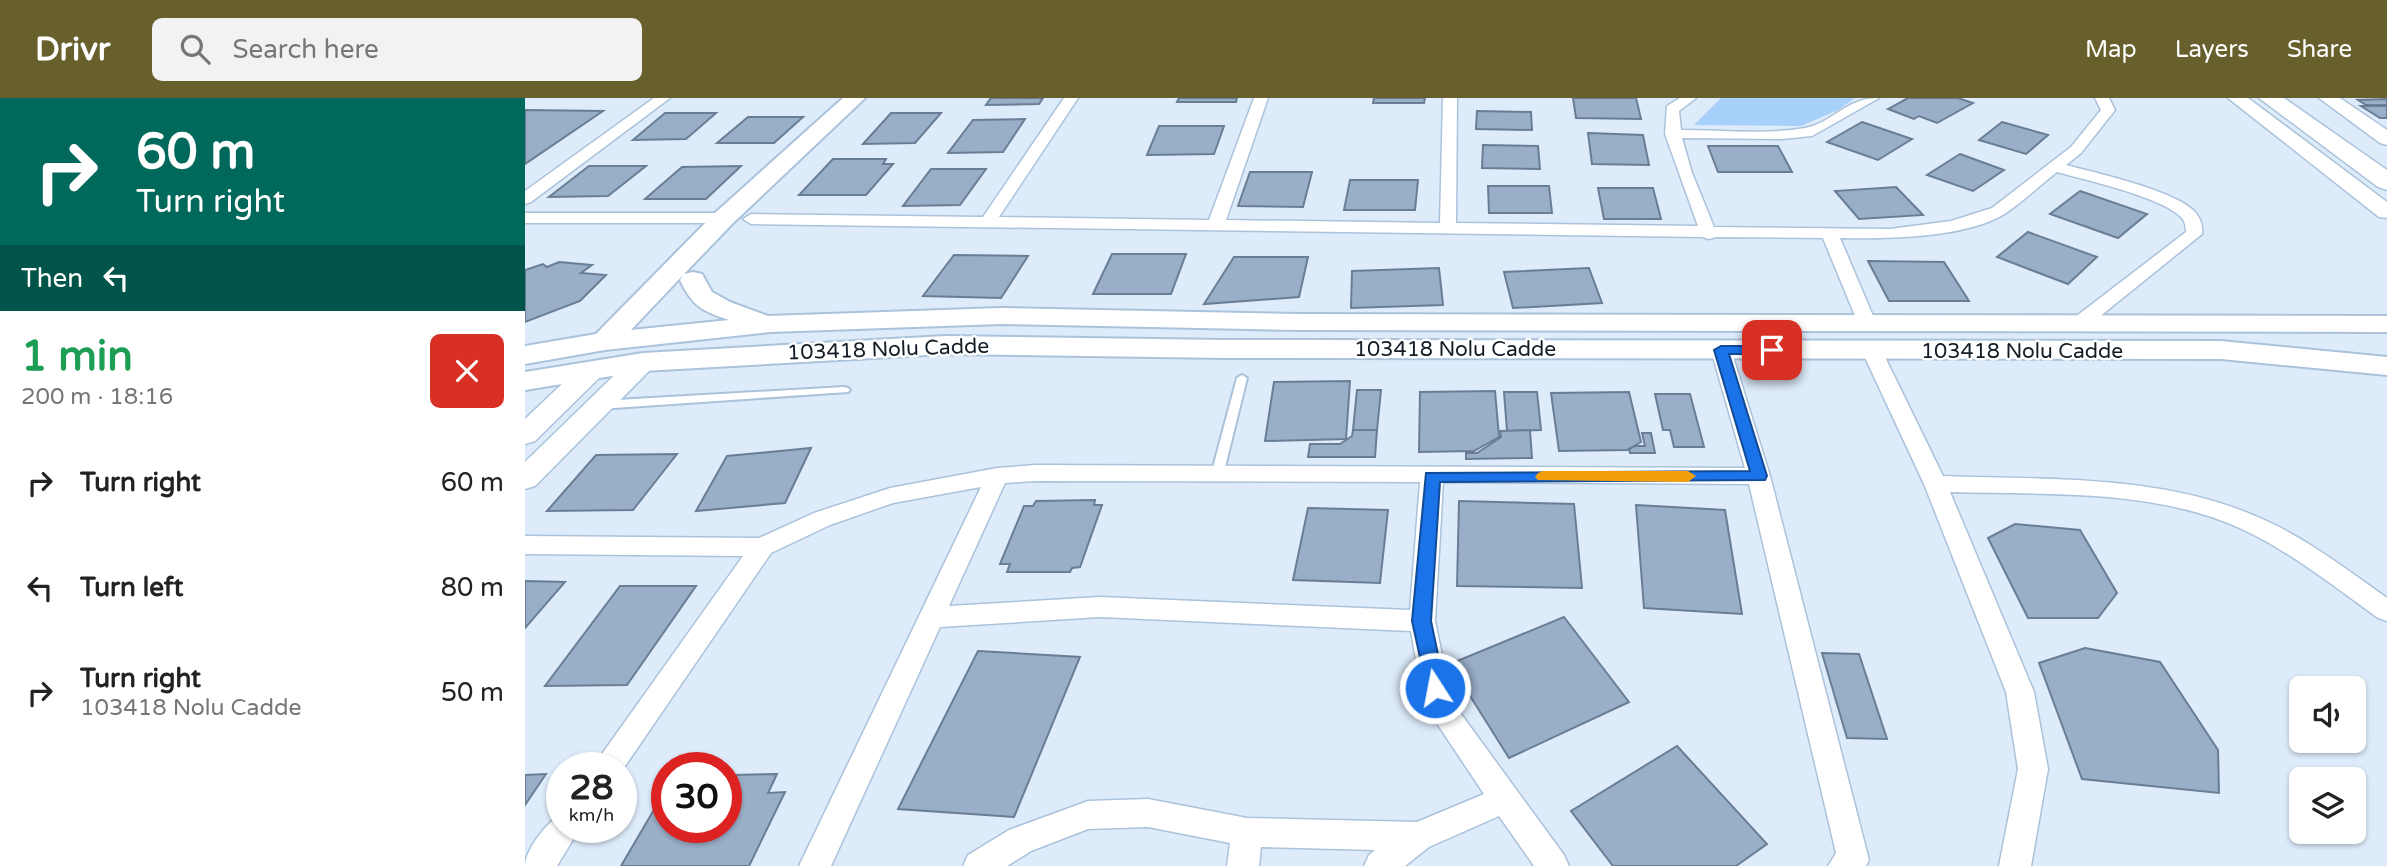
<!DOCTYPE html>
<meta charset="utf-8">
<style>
body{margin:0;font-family:"Varela Round",sans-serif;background:#f2f2f2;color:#222;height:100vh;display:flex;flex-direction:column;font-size:26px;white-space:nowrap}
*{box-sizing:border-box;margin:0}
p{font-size:23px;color:#767676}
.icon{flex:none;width:38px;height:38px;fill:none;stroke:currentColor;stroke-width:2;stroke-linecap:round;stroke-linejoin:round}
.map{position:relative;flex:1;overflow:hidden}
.details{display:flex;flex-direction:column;background:#fff;width:525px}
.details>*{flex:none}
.banner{background:#00695c;color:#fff;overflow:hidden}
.tools{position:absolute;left:1764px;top:578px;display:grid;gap:14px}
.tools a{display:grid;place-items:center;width:77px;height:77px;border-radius:10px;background:#fff;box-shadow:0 2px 5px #0004;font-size:35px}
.speed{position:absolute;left:21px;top:654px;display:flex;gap:14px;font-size:35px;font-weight:700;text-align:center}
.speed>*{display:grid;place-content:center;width:91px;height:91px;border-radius:50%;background:#fff;box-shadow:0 2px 5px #0004;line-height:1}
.speed small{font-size:18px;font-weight:400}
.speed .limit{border:10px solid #d22;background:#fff;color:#111}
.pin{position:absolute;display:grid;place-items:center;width:60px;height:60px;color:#fff;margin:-30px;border-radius:14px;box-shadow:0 4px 10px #0006}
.me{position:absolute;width:77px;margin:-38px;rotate:349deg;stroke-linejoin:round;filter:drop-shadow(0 0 5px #0008)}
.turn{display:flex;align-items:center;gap:24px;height:147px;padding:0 21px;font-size:32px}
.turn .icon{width:91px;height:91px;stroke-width:2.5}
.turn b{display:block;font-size:49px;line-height:60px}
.then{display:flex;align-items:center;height:66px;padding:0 21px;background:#0003;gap:14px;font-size:26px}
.round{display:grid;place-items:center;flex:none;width:74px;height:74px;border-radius:10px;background:#f2f2f2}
.overview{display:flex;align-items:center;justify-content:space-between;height:119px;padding:0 21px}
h1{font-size:42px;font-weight:800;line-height:52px;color:#1e9e55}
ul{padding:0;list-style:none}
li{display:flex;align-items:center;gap:21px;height:105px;padding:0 21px}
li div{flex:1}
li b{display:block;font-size:26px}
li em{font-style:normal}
header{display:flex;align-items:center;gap:42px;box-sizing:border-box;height:98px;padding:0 35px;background:#675f2c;color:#fff}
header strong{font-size:33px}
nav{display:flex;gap:38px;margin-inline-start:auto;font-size:24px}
.search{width:490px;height:63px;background:#f2f2f2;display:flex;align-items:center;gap:18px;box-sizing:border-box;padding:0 24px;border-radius:10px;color:#767676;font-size:26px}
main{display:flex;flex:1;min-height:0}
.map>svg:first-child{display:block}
.green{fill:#a7d0fb}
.building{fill:#99afc8;stroke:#697e95;stroke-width:2}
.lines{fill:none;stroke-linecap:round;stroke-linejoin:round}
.service-casing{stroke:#abc2db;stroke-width:4}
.minor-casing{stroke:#abc2db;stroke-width:3}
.tertiary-casing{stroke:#abc2db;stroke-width:3}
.secondary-casing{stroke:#abc2db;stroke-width:4}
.primary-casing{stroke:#abc2db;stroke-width:3}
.service{fill:#fff;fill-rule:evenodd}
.minor{fill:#fff;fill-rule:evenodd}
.tertiary{fill:#fff;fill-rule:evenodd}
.secondary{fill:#fff;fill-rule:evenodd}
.primary{fill:#fff;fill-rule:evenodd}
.route{fill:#1a73e8;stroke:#114b97;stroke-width:2}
.slow{fill:#f59e0b}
.labels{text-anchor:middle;stroke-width:5;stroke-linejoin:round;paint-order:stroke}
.street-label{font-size:21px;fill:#131b24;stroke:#fff}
</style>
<header>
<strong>Drivr</strong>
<div class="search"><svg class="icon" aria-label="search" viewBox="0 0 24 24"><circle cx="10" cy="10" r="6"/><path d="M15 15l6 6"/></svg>Search here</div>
<nav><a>Map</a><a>Layers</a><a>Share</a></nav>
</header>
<main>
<section class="details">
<div class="banner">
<div class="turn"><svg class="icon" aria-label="right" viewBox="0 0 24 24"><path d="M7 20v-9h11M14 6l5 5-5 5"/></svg><div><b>60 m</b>Turn right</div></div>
<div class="then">Then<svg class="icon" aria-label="left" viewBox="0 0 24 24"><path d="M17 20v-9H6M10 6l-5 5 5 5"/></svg></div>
</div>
<div class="overview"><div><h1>1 min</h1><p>200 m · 18:16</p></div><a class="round" style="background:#d93025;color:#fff"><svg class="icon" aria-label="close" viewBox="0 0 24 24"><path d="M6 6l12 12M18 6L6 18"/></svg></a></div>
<ul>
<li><svg class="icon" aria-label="right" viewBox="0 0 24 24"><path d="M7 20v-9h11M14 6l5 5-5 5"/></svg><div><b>Turn right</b></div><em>60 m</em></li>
<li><svg class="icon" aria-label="left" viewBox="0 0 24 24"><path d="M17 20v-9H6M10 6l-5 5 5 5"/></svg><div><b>Turn left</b></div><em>80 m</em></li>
<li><svg class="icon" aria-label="right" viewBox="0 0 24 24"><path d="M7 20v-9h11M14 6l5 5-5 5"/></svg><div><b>Turn right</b><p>103418 Nolu Cadde</p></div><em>50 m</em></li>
</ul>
</section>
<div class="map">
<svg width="1862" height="768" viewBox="0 0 1862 768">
<rect width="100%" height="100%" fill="#ddebfa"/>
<polygon class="green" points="1196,0 1330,0 1313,12 1276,28 1169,27"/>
<g class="building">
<polygon points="466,0 518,0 514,6 461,7"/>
<polygon points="654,0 712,0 711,4 652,4"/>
<polygon points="849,0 900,0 899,5 848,5"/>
<polygon points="1048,0 1111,0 1116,21 1051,20"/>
<polygon points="1383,0 1433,0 1448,5 1412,25 1394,18 1389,21 1363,11"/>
<polygon points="1862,1 1862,7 1841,7 1833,2"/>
<polygon points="1836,8 1862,8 1862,20 1855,20"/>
<polygon points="0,12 78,13 0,66"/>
<polygon points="952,13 1006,14 1007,32 951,31"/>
<polygon points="140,15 191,15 161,41 108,42"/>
<polygon points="366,15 416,15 390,45 338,46"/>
<polygon points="223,19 278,19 249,45 192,45"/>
<polygon points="500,21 478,54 423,55 448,22"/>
<polygon points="1337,24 1387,41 1353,62 1302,44"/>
<polygon points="1477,24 1523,37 1501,56 1454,42"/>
<polygon points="634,28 699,28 689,56 622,57"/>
<polygon points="1063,35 1118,37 1124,67 1067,66"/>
<polygon points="958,47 1013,48 1015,71 957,70"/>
<polygon points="1183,48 1253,48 1267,74 1193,74"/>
<polygon points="1435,56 1479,72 1448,93 1402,77"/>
<polygon points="308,61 361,61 358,66 368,66 341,97 274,97"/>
<polygon points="64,68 121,68 83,98 24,99"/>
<polygon points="216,68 181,101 120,101 157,69"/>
<polygon points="406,71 461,71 435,107 378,108"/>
<polygon points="725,74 787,74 778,109 713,108"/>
<polygon points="825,82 893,82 890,112 819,112"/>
<polygon points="963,88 1024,88 1027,115 964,115"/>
<polygon points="1371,89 1398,117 1334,121 1310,93"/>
<polygon points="1073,90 1128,90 1136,121 1079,121"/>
<polygon points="1555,93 1622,116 1593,140 1525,116"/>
<polygon points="1503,134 1572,159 1543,186 1472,159"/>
<polygon points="587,156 661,156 646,196 568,196"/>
<polygon points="429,157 503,158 476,200 398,198"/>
<polygon points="709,159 783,159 774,199 679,206"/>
<polygon points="1343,163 1419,164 1444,203 1364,203"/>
<polygon points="34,164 67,167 56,175 81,177 55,203 0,224 0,172 18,166 22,169"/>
<polygon points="914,170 918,207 826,210 827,173"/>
<polygon points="1064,170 1077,205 988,210 979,174"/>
<polygon points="825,283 821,341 740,343 749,284"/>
<polygon points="832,292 856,292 852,332 828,332"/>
<polygon points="970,293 974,339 949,353 894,354 895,294"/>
<polygon points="979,294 1012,294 1016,332 982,333"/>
<polygon points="1104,294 1116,344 1102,352 1034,353 1026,295"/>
<polygon points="1130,296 1165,296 1179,349 1149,349 1145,332 1138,332"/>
<polygon points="828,332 852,332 850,359 783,359 785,346 815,346 827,338"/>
<polygon points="1005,332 1007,360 941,361 941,355 952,355 976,339 975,333"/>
<polygon points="1117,335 1126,335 1130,355 1105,355 1104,351 1110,348 1120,348"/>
<polygon points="286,350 260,405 171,413 202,358"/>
<polygon points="152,356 108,412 22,413 71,357"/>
<polygon points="570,402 569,407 577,407 555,469 547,470 545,474 482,474 485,466 475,466 499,408 508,408 511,403"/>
<polygon points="934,403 1049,406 1057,490 932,488"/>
<polygon points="1111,407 1200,412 1217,516 1119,510"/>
<polygon points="783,410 863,412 855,485 768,482"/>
<polygon points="1490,426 1555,432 1592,495 1573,520 1503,520 1463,440"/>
<polygon points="0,483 40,484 0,530"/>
<polygon points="95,488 171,488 102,587 20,588"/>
<polygon points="1039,519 1104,604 984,660 925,566"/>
<polygon points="1560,550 1635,564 1693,652 1694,695 1557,681 1514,565"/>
<polygon points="453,553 555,559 489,719 373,711"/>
<polygon points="1297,555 1334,556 1362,641 1322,640"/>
<polygon points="1152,648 1242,746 1211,768 1088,768 1046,713"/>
<polygon points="21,676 0,707 0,677"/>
<polygon points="252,676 243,695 260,694 224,768 96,768 137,698 142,698 142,730 201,730 201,689 208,677"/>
</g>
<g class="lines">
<g class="service-casing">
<g id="service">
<polygon points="717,277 722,280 698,377 692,381 686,377 712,280"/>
<polygon points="319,289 323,290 325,292 323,294 74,311 68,307 74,303"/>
</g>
</g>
<g class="minor-casing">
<g id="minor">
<polygon points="129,0 145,0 6,104 0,106 0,93"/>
<path d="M539 0H553L474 119 684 122 729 0H743L701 122 915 125 918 0H932L931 125 1173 128 1140 36 1142 8 1155 0H1171L1154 13 1156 32C1196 32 1240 37 1280 30 1308 25 1320 0 1354 0L1287 38 1256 41 1157 40 1167 75 1189 129 1365 131 1426 123 1467 110 1546 49 1576 12 1570 0H1584L1590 12 1556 55 1541 67C1571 75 1653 93 1671 115 1676 122 1678 128 1677 136L1563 228H1549L1547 224 1549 220 1661 134C1661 129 1660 123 1656 119 1636 99 1561 82 1532 74 1515 87 1499 103 1481 115 1443 140 1360 141 1315 140L1351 225 1342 231 1333 225 1298 140 1191 139 1184 141 1177 139 226 126 218 121 226 116 458 119Z"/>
<polygon points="0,115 199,115 207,120 199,125 0,125"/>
<path d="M1196 246 1206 252 1245 378 1344 762 1341 768H1303L1311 755 1224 386 918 384 910 523 924 591 936 616 1039 757 1044 768H1009L974 718 904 749 880 768H839L844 757 850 752 736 749 734 768H702L705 745 623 729 563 731 506 753 482 768H438L443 757 484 732 563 703 623 701 722 720 892 724 959 696 911 624 896 591 886 533 575 519 415 529 306 768H274L456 389 368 405 305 427 246 455 96 674V670H67L218 458 0 456V438L234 440 289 415 365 390 472 370 511 367 1220 370 1186 252ZM511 383 895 384 885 512 575 499 424 508 480 385Z"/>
<path d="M1347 247 1357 253 1418 378C1523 382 1636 376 1735 420 1781 440 1821 471 1862 500V523L1853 520C1810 489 1767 455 1719 432 1630 390 1521 397 1425 394L1509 594 1523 671 1506 768H1474L1493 671 1481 594 1399 386 1337 253Z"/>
<path d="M37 717V730H55L32 768H0C0 752 23 722 37 717Z"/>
</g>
</g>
<g class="tertiary-casing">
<g id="tertiary">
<polygon points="1703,0 1723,0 1862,104 1862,120 1854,119"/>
<polygon points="1794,0 1815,0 1862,32 1862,47 1855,45"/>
<polygon points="118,256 127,258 131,264 127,270 10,388 0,391 0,364 109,258"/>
<polygon points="67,264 76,266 80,272 76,278 10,343 0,346 0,321 58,266"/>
</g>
</g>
<g class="secondary-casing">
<g id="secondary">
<path d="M318 0H340L208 125 159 176 168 174 177 176 187 194 205 204 243 218 476 210 774 216 1862 218V234L774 232 476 226 245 234 80 252 0 266V248L71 236 190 115ZM158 177 155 182C167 208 177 213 204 222L106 232Z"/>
<polygon points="420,238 699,242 1696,243 1862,259 1862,277 1696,261 699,260 420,256 118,273 0,292 0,274 118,255"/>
</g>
</g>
<g class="primary-casing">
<polygon id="primary" points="1734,0 1759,0 1862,72 1862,92 1853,89"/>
</g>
<use href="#service" class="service"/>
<use href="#minor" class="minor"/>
<use href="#tertiary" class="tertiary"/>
<use href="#secondary" class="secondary"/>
<use href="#primary" class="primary"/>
</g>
<polygon class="route" points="1196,248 1247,248 1253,252 1247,256 1204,256 1242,378 1240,382 915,384 906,523 920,590 917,596 910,598 903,596 887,523 901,375 1225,373 1189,252"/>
<polygon class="slow" points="1018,373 1163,373 1171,378 1163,384 1013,382 1010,379 1013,375"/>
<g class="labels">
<g class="street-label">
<text transform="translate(363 251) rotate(-2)" y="7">103418 Nolu Cadde</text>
<text x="930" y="258">103418 Nolu Cadde</text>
<text x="1497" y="260">103418 Nolu Cadde</text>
</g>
</g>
</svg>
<div class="tools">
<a><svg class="icon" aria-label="sound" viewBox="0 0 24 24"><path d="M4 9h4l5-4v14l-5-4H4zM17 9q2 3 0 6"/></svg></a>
<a><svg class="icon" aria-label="layers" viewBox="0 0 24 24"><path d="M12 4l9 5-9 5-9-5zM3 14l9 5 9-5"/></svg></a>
</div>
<div class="speed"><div>28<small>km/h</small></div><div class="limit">30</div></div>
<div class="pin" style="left:1247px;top:252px;background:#d93025"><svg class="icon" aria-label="arrive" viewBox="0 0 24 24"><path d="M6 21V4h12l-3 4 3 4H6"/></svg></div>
<svg class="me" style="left:910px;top:590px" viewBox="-20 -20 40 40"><circle r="17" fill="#1a73e8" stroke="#fff" stroke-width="3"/><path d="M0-11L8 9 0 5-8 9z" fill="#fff"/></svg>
</div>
</main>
